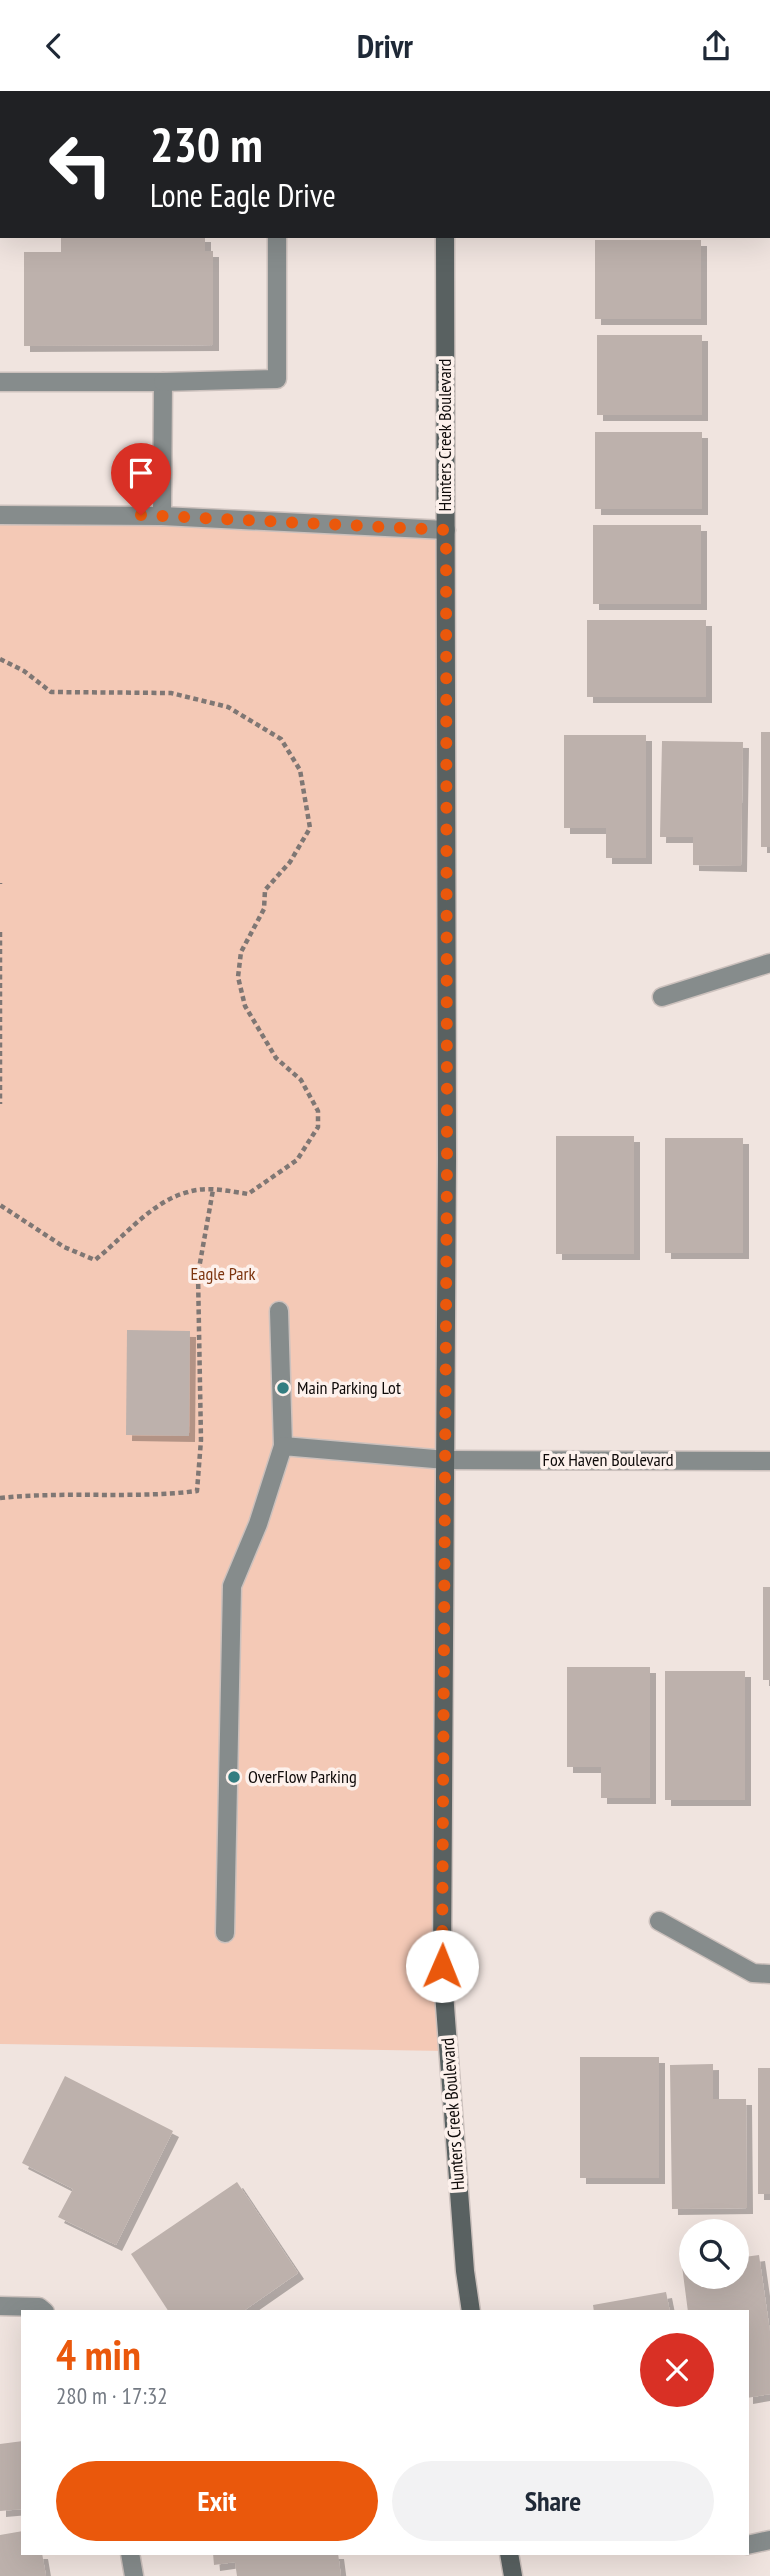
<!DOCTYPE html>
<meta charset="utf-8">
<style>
body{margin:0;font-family:"PT Sans Narrow",sans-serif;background:#f2f2f3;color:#1f2937;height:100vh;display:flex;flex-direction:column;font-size:26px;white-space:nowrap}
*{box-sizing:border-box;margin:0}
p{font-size:23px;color:#747a83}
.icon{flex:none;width:38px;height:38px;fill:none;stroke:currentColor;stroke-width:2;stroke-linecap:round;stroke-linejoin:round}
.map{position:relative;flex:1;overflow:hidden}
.drawer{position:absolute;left:21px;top:2219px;width:728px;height:245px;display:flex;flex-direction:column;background:#fff;border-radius:0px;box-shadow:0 7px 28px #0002}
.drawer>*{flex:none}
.banner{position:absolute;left:0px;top:0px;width:770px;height:147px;box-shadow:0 7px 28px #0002;background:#202124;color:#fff;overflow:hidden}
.controls{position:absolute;left:679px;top:2128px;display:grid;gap:14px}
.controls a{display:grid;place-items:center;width:70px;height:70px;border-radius:50%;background:#fff;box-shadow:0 7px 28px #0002;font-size:35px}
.pin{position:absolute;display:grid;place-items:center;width:60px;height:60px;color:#fff;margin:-72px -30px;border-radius:50% 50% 50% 0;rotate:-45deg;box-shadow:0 0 7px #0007}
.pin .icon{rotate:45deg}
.me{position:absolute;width:77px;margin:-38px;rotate:1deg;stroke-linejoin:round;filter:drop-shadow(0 0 5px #0008)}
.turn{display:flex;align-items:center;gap:24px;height:147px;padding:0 35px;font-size:32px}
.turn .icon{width:91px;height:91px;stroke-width:2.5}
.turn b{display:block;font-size:49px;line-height:60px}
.round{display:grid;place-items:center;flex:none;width:74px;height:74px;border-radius:37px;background:#f2f2f3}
.headline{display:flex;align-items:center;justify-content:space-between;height:119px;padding:0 35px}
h1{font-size:42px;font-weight:700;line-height:52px;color:#ea580c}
.button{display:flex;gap:14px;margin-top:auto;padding:14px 35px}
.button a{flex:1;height:80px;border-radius:42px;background:#ea580c;color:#fff;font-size:28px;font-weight:700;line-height:80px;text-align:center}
.button a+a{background:#f2f2f3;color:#1f2937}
header{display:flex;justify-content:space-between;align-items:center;height:91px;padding:0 35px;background:#fff;font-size:32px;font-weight:700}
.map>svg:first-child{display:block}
.green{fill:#f4c9b6}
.building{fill:#bdb1ac;filter:url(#shadow)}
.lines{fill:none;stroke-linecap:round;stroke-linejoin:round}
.lane-casing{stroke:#ccc1bd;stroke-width:21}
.street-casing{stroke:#ccc1bd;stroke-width:21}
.secondary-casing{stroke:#ccc1bd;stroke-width:21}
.path{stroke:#7f7774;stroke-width:4.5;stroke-dasharray:5 3.5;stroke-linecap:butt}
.lane{stroke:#868c8c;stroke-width:18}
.street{stroke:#868c8c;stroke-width:18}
.secondary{stroke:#596161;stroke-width:18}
.route{stroke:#ea580c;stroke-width:12;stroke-dasharray:0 21.6}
.poi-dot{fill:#347d80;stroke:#fdf1ec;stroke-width:2.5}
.labels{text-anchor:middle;stroke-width:7;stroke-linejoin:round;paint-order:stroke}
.street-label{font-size:18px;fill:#0e0a09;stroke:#fdf1ec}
.park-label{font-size:18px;fill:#7d350f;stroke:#fdf1ec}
.poi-label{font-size:18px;fill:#0e0a09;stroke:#fdf1ec;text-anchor:start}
</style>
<header><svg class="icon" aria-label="back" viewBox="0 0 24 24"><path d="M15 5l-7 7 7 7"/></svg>Drivr<svg class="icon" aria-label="share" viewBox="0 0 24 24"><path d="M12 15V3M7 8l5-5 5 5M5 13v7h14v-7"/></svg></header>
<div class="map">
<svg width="770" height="2485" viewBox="0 0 770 2485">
<defs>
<filter id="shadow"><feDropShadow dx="6" dy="6" stdDeviation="0" flood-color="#0004"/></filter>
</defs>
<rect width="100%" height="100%" fill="#f0e4df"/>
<polygon class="green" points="0,424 446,439 448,1960 0,1953"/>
<g class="building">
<polygon points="61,145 205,145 205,160 213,160 213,254 24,255 24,161 61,161"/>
<rect x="595" y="149" width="106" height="79"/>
<rect x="597" y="244" width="105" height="80"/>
<rect x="595" y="341" width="107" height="77"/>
<rect x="593" y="434" width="108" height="79"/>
<rect x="587" y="529" width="119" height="77"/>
<rect x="761" y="641" width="9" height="115"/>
<polygon points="564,644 646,644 646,767 606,767 606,737 564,737"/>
<polygon points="662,650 743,651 741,775 693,774 693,746 660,746"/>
<rect x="556" y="1045" width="78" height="118"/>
<rect x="665" y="1047" width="78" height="115"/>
<polygon points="127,1239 190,1240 189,1345 126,1344"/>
<rect x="763" y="1496" width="7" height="93"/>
<polygon points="567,1576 650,1576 650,1707 601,1707 601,1676 567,1676"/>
<rect x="665" y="1580" width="80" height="129"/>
<rect x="580" y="1966" width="79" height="121"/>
<polygon points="713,1973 713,2008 746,2008 747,2117 672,2118 670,1974"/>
<rect x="758" y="1977" width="12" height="126"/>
<polygon points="65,1985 173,2040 116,2154 58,2126 73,2098 22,2072"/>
<polygon points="237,2091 298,2182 242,2221 169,2221 131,2163"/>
<polygon points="759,2164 770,2241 770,2303 747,2307 747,2221 688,2221 682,2175 691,2173 691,2186 737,2186 737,2167"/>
<polygon points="666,2201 670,2221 594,2221 593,2214"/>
<polygon points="23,2350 23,2418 0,2420 0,2353"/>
<polygon points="23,2440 23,2462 42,2462 46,2485 0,2485 0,2444"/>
<polygon points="213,2462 338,2462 341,2485 237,2485 235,2471 214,2474"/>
</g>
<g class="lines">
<g class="lane-casing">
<g id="lane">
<polyline points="276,0 276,2"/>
<polyline points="0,291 163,291 162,425"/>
<polyline points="163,291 277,288 277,145"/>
<polyline points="279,1220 283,1355"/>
<polyline points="225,1842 232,1495 258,1433 283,1355 446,1369"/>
</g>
</g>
<g class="street-casing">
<g id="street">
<polyline points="0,424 162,425 446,439"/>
<polyline points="662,906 770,872"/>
<polyline points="446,1369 770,1370"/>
<polyline points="659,1830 753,1882 770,1883"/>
<polyline points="0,2215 39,2216 45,2221"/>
<polyline points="747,2454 770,2449"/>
<polyline points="130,2462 134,2485"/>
</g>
</g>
<g class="secondary-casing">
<g id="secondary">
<polyline points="445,0 445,2"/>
<polyline points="445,145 447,1068 442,1875 465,2180 471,2221"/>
<polyline points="509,2462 513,2485"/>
</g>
</g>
<g class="path">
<path d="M0 568 24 580 51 601 171 602 228 616 281 648 300 679 310 737 290 771 265 799 264 818 241 861 238 886 245 915 276 967 301 989 318 1020V1036L297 1069 248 1103C229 1100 207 1095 188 1101 152 1110 123 1147 95 1169L64 1156 0 1114"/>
<polyline points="0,792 0,793"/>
<polyline points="0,841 0,1013"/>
<path d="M0 1407C66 1400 132 1408 197 1400L201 1349 198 1183 213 1099"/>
</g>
<use href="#lane" class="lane"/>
<use href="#street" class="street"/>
<use href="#secondary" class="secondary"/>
</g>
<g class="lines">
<polyline class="route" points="141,424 446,439 447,1068 442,1875"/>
</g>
<g class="poi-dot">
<circle cx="283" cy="1297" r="7"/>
<circle cx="234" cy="1686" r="7"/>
</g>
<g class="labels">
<g class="street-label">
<text transform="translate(445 344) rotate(-90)" y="6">Hunters Creek Boulevard</text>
<text x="608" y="1375">Fox Haven Boulevard</text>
<text transform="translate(453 2023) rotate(-94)" y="6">Hunters Creek Boulevard</text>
</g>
<g class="park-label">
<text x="223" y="1189">Eagle Park</text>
</g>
<g class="poi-label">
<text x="297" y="1303">Main Parking Lot</text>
<text x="248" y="1692">OverFlow Parking</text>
</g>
</g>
</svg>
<div class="controls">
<a><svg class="icon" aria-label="search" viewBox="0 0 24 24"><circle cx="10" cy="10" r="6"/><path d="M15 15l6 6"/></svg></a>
</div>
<div class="pin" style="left:141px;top:424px;background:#d93025"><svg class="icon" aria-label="arrive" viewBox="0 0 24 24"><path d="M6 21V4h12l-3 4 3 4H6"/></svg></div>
<svg class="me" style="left:442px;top:1875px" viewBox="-20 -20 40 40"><circle r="19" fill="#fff"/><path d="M0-13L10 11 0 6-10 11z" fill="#ea580c"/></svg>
<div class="banner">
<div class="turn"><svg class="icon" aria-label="left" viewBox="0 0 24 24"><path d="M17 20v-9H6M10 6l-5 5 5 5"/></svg><div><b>230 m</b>Lone Eagle Drive</div></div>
</div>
<section class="drawer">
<div class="headline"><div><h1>4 min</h1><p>280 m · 17:32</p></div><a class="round" style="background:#d93025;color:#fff"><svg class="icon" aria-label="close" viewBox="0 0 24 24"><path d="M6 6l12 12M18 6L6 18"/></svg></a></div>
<div class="button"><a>Exit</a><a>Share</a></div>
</section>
</div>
